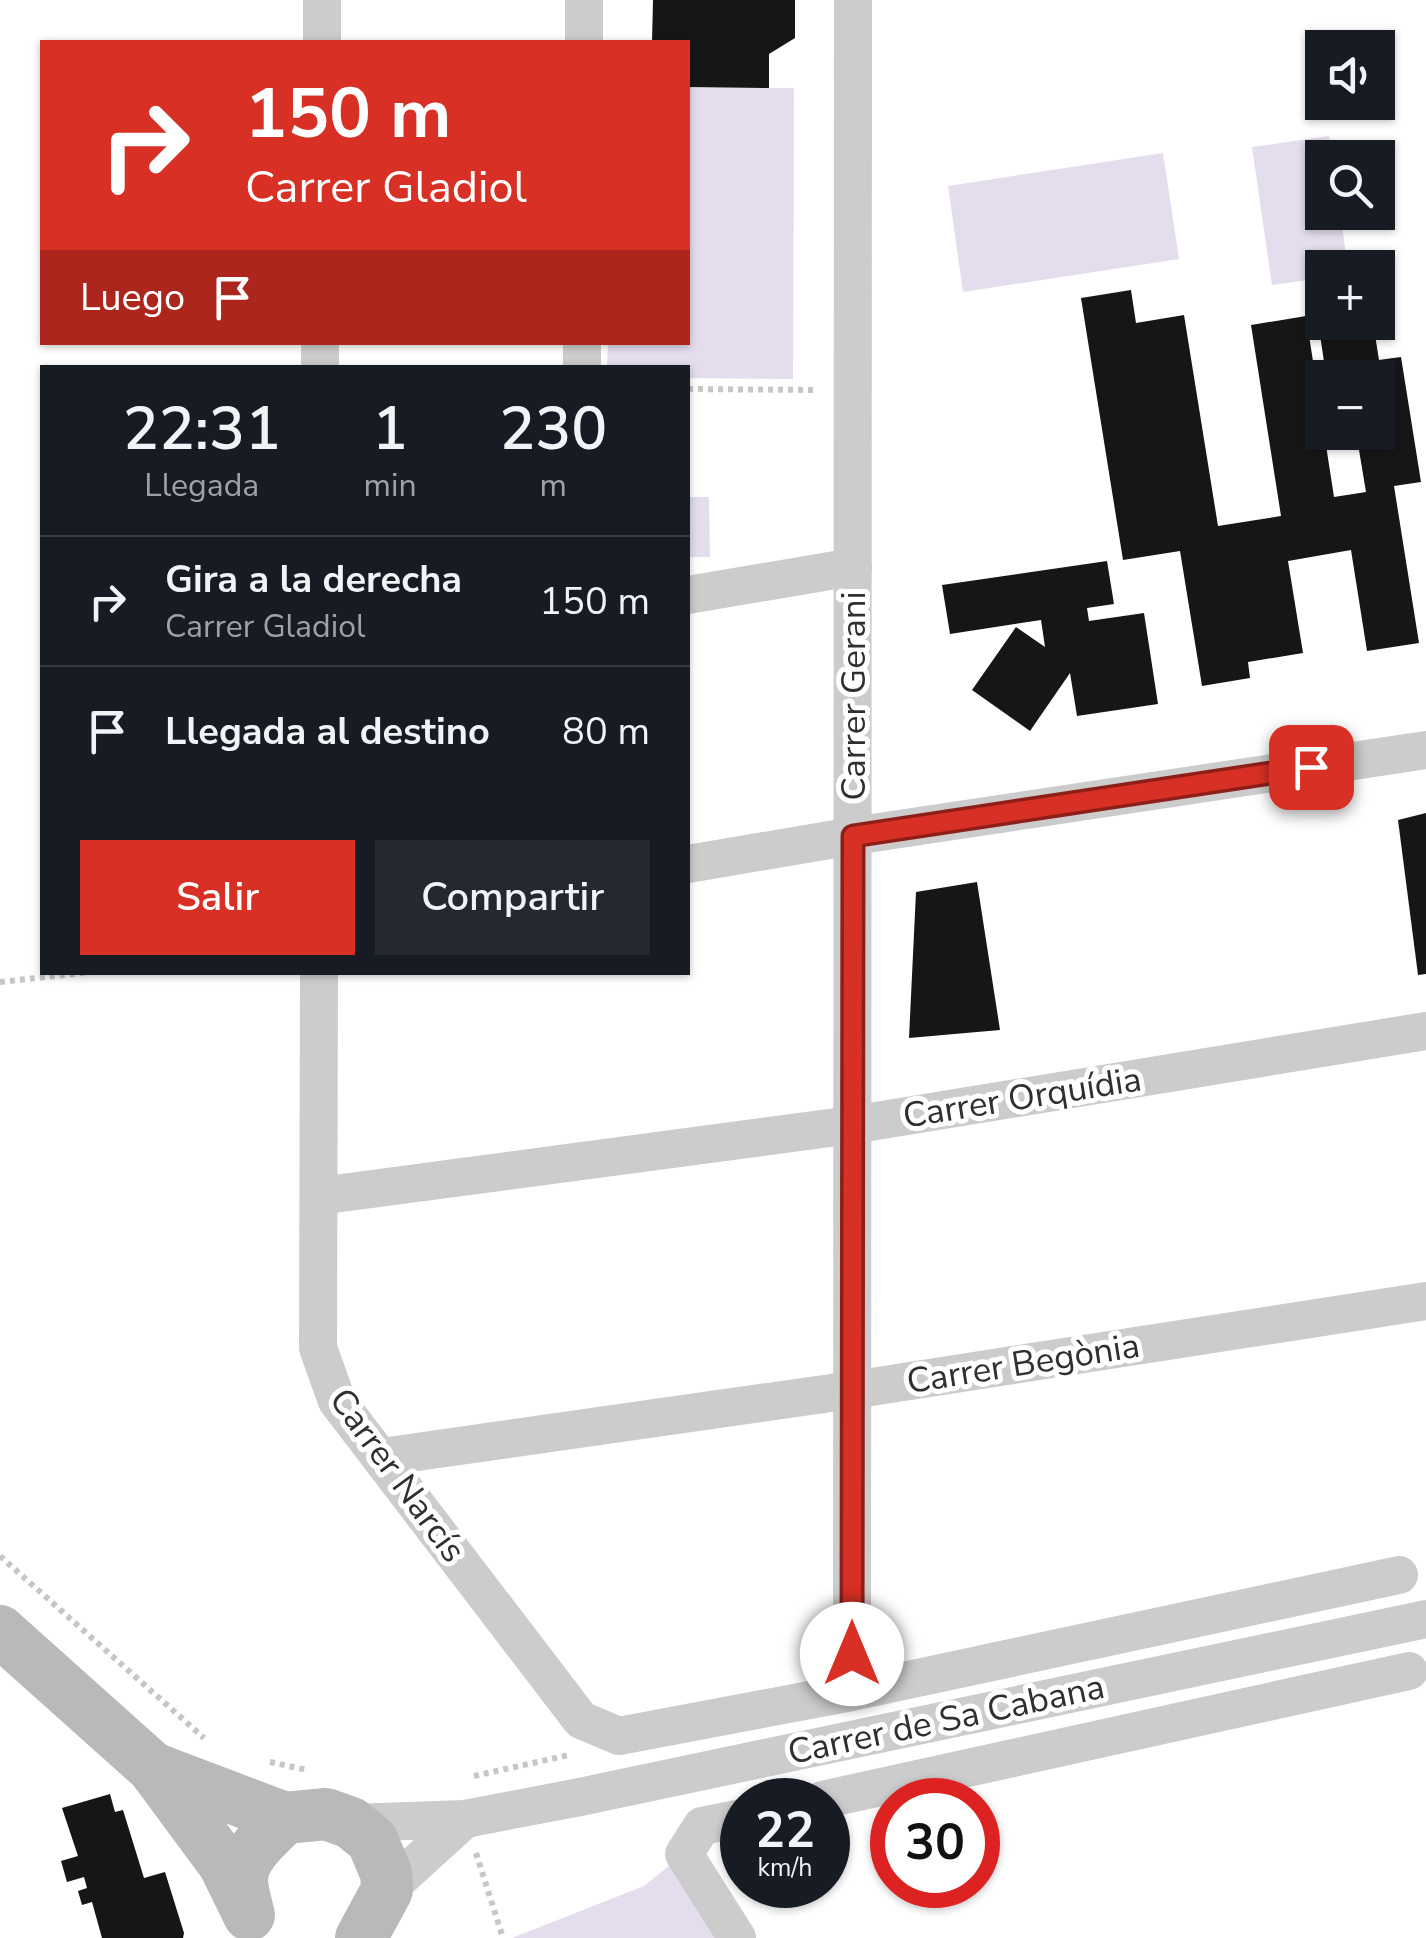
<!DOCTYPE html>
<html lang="es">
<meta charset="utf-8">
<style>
body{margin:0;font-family:"Nunito Sans",sans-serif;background:#242831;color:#f1f3f6;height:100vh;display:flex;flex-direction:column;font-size:38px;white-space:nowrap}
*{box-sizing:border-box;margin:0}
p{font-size:32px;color:#9ea1a6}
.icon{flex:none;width:55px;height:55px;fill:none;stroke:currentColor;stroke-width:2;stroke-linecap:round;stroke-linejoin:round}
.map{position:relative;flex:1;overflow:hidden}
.details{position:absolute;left:40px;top:365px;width:650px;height:610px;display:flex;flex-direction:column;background:#171b24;border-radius:0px;box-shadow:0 2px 8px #0004}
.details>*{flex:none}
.hud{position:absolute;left:40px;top:40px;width:650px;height:305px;border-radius:0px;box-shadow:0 2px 8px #0004;background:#d93025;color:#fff;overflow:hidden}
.fabs{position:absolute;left:1305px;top:30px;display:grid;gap:20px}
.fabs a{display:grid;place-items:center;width:90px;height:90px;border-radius:0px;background:#171b24;box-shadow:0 2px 8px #0004;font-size:50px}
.speed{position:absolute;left:720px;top:1778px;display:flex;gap:20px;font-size:50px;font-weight:700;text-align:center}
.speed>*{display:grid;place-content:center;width:130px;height:130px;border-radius:50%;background:#171b24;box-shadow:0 2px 8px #0004;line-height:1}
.speed small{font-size:25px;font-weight:400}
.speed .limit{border:15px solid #d22;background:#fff;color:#111}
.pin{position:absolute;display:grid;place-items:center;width:85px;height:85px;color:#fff;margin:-42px;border-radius:20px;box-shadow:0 5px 15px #0006}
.me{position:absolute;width:110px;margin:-55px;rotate:0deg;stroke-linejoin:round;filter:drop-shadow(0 0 8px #0008)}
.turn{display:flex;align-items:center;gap:35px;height:210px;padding:0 40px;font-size:45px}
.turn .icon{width:130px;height:130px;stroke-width:2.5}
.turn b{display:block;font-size:70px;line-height:85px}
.then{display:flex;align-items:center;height:95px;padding:0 40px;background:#0003;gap:20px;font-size:38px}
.eta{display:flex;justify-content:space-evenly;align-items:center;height:170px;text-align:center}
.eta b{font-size:60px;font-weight:600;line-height:70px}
.primary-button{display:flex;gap:20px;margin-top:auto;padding:20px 40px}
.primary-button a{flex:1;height:115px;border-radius:0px;background:#d93025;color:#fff;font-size:40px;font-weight:600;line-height:115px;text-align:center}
.primary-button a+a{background:#242831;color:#f1f3f6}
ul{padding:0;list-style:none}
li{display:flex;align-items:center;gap:30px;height:130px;padding:0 40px;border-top:2px solid #363941}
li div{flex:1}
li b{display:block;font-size:38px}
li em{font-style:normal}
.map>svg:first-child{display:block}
.green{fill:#e3dded}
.building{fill:#161616}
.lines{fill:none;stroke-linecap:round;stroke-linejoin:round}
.path{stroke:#c6c6c6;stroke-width:6;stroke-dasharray:5 5;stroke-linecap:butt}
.street{stroke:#ccc;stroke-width:38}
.secondary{stroke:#b9b9b9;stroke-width:52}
.route-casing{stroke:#8d1f18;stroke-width:25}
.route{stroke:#d93025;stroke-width:18}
.labels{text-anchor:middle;stroke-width:10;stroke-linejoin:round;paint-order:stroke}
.street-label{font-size:35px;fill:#2f2f2f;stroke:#fff}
</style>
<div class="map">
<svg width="1426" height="1938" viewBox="0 0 1426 1938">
<rect width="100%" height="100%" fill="#fff"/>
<g class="green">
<polygon points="688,87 794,88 793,379 688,378 688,368 607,367 608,343 688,342"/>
<polygon points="1329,136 1333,157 1322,158 1322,212 1340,213 1348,267 1322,268 1322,278 1272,285 1252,147"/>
<polygon points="1163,153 1179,259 963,292 948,186"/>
<polygon points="688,497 709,497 710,557 688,557"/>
<polygon points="684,1854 737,1938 512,1938 644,1886"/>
</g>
<g class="building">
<polygon points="653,0 795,0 795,38 769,54 769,88 688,87 688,42 652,42"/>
<polygon points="1131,290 1136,323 1184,315 1218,526 1281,516 1251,325 1306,316 1334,497 1366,492 1356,432 1378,432 1378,378 1347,378 1346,372 1326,375 1316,308 1322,307 1322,322 1373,322 1379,360 1401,357 1421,482 1394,486 1419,643 1367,651 1351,550 1288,561 1303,653 1248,662 1250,678 1202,686 1180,551 1123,560 1081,298"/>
<polygon points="1107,561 1114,604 1087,608 1089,621 1144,613 1158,704 1077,716 1070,673 1030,731 972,690 1016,627 1045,647 1041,620 950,634 942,585"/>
<polygon points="1426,813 1426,974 1418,975 1398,820"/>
<polygon points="977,882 1000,1030 909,1038 916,892"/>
<polygon points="110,1794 115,1812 123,1810 144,1878 165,1872 184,1933 183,1938 102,1938 92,1902 82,1905 78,1891 87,1888 84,1877 67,1882 61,1861 78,1856 62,1808"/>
</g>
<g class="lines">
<g class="path">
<polyline points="688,389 816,390"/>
<polyline points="0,982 92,972"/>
<polyline points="0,1556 204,1738"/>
<polyline points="270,1762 307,1770"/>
<polyline points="474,1776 569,1755"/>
<polyline points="476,1853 503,1938"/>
</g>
<g class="street">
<polyline points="322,0 322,42"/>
<polyline points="584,42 584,0"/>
<polyline points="320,368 320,342"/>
<polyline points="582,368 582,342"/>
<polyline points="688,595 853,567"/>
<polyline points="688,864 853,836 1426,750"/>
<polyline points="319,972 318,1348 337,1401 581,1720 619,1736 852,1692 1399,1575"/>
<polyline points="319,1196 852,1125 1426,1031"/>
<polyline points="382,1457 852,1390 1426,1301"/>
<polyline points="852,1692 853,0"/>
<polyline points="822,1800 1409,1671"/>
<polyline points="351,1823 465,1819 580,1797 1426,1619"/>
<polyline points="387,1890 465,1819"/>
<polyline points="737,1938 684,1854 702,1826 742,1818"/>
</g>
<g class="secondary">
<polyline points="0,1631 153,1768 224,1864 249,1915"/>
<polyline points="153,1768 285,1818"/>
<path d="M248 1912C246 1902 242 1890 242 1879 243 1854 269 1834 285 1818L326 1814 351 1823 372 1840 386 1873 387 1890 361 1938"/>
</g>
</g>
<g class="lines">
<g class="route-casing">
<polyline id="route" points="852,1654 853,836 1311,767"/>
</g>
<use href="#route" class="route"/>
</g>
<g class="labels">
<g class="street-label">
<text transform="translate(853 696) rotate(-90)" y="12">Carrer Gerani</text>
<text transform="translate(1022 1097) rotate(-9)" y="12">Carrer Orquídia</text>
<text transform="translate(1023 1363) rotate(-9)" y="12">Carrer Begònia</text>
<text transform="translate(398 1475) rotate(54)" y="12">Carrer Narcís</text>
<text transform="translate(946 1719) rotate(-12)" y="12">Carrer de Sa Cabana</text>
</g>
</g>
</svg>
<div class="fabs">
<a><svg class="icon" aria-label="sound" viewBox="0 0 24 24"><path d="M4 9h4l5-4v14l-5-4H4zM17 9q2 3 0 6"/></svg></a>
<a><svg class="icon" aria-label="search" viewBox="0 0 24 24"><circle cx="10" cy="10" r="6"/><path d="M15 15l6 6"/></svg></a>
<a>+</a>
<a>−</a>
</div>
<div class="speed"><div>22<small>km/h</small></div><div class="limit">30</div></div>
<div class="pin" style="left:1311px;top:767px;background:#d93025"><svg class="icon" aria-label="arrive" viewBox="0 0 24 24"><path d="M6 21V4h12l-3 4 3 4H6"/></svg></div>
<svg class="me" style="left:852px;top:1654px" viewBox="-20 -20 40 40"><circle r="19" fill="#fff"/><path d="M0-13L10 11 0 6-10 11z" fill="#d93025"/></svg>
<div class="hud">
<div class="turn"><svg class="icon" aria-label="right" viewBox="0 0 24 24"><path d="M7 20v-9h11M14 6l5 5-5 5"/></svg><div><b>150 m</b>Carrer Gladiol</div></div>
<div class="then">Luego<svg class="icon" aria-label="arrive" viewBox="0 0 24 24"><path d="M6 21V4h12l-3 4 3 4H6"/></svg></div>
</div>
<section class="details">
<div class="eta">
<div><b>22:31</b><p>Llegada</p></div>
<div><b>1</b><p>min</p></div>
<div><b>230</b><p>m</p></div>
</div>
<ul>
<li><svg class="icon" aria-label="right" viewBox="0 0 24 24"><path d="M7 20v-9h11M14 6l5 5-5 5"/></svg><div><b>Gira a la derecha</b><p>Carrer Gladiol</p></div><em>150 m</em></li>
<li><svg class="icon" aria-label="arrive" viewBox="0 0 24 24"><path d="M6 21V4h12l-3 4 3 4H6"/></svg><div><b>Llegada al destino</b></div><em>80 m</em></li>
</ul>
<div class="primary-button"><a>Salir</a><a>Compartir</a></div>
</section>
</div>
